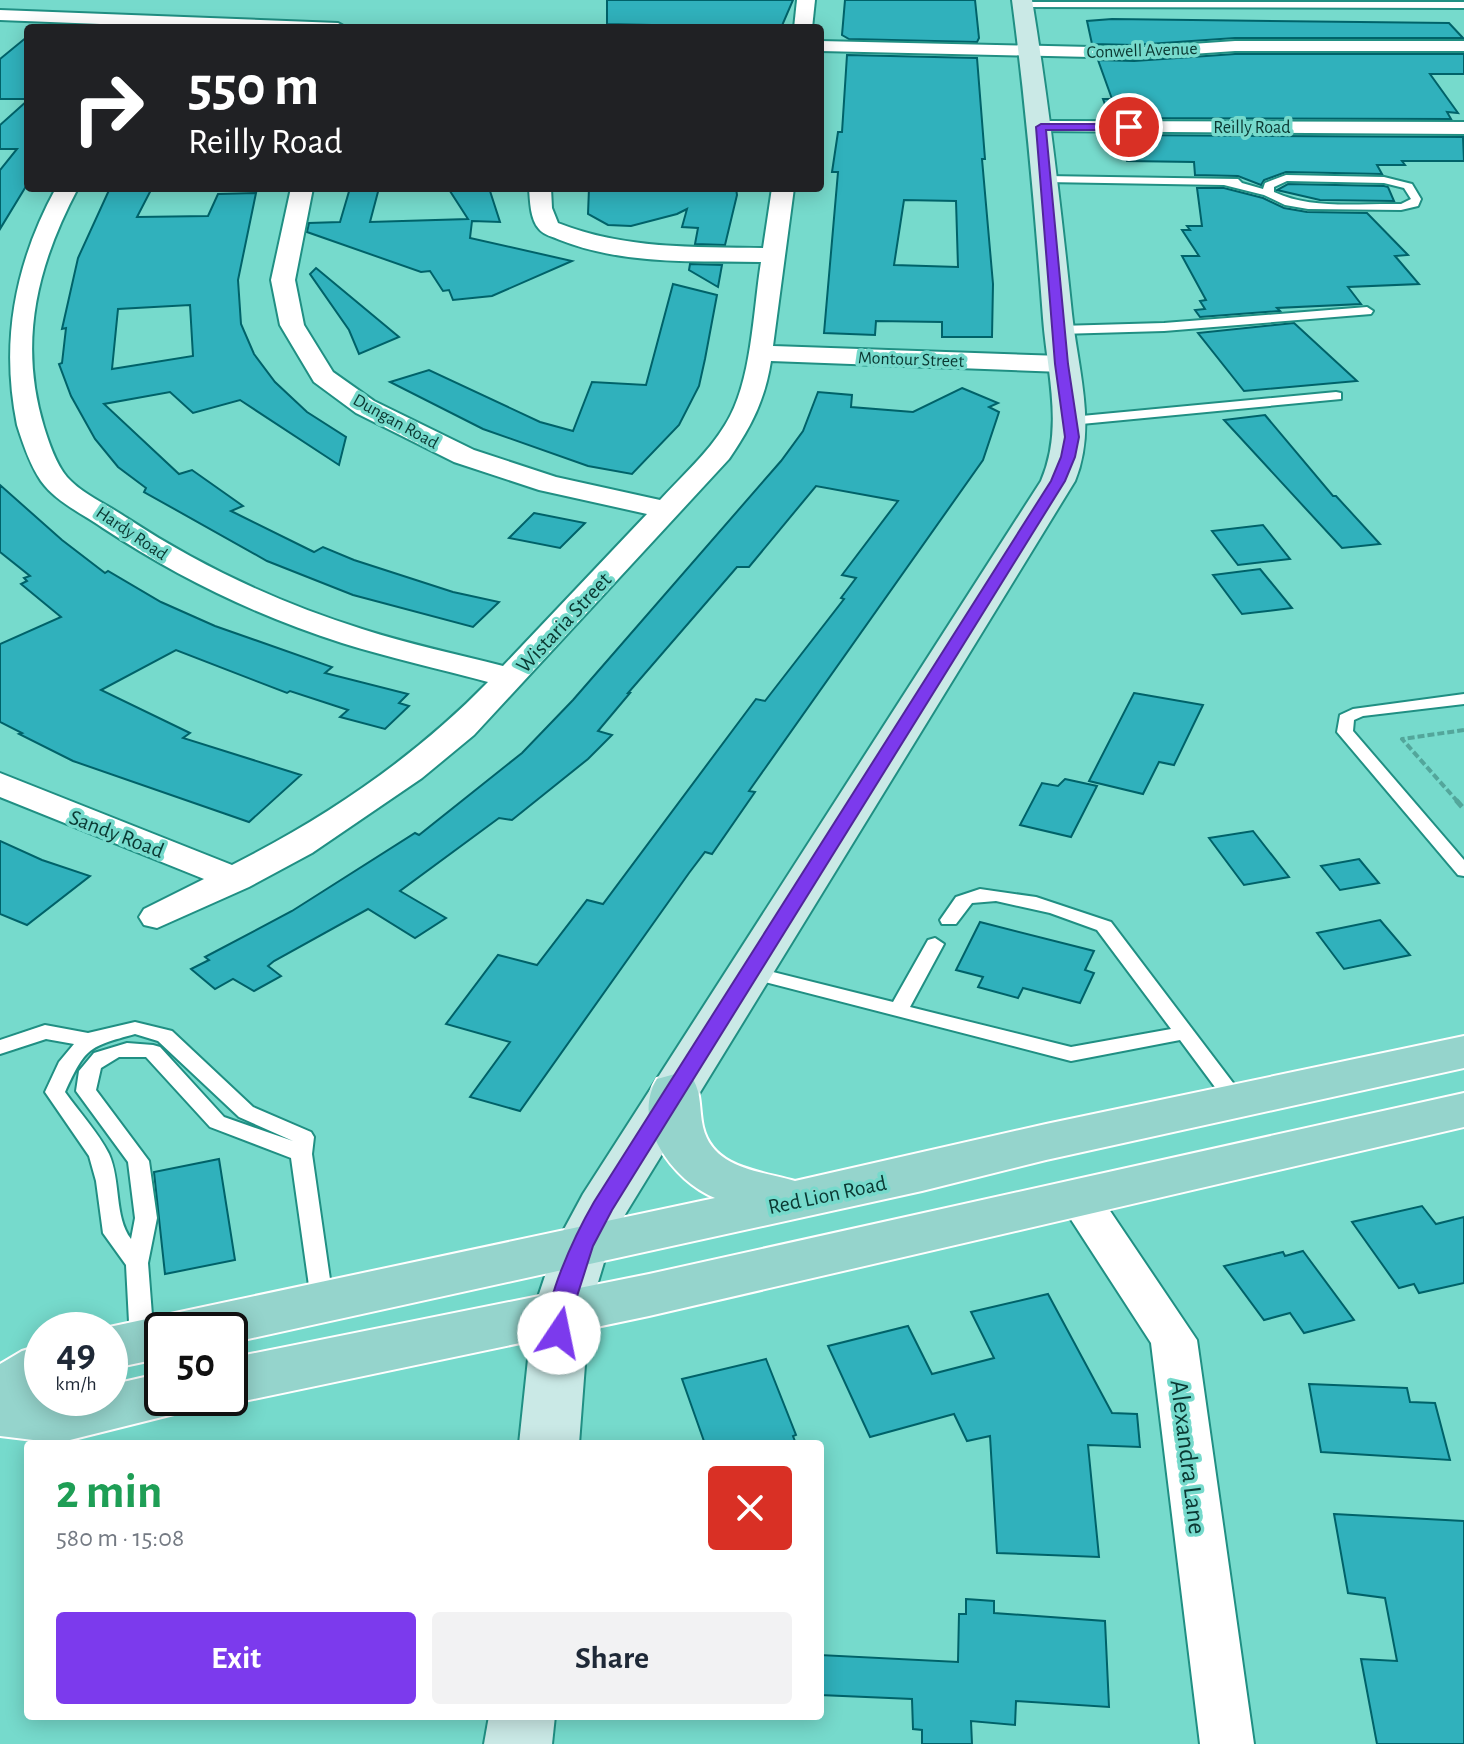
<!DOCTYPE html>
<meta charset="utf-8">
<style>
body{margin:0;font-family:"Alegreya Sans",sans-serif;background:#f2f2f3;color:#1f2937;height:100vh;display:flex;flex-direction:column;font-size:30px;white-space:nowrap}
*{box-sizing:border-box;margin:0}
p{font-size:26px;color:#747a83}
.icon{flex:none;width:44px;height:44px;fill:none;stroke:currentColor;stroke-width:2;stroke-linecap:round;stroke-linejoin:round}
.map{position:relative;flex:1;overflow:hidden}
.side{position:absolute;left:24px;top:1440px;width:800px;height:280px;display:flex;flex-direction:column;background:#fff;border-radius:8px;box-shadow:0 4px 20px #0003}
.side>*{flex:none}
.guide{position:absolute;left:24px;top:24px;width:800px;height:168px;border-radius:8px;box-shadow:0 4px 20px #0003;background:#202124;color:#fff;overflow:hidden}
.speed{position:absolute;left:24px;top:1312px;display:flex;gap:16px;font-size:40px;font-weight:700;text-align:center}
.speed>*{display:grid;place-content:center;width:104px;height:104px;border-radius:50%;background:#fff;box-shadow:0 4px 20px #0003;line-height:1}
.speed small{font-size:20px;font-weight:400}
.speed .limit{border:4px solid #111;border-radius:12px;background:#fff;color:#111}
.pin{position:absolute;display:grid;place-items:center;width:68px;height:68px;color:#fff;margin:-34px;border:4px solid #fff;border-radius:50%;box-shadow:0 2px 8px #0007}
.me{position:absolute;width:88px;margin:-44px;rotate:11deg;stroke-linejoin:round;filter:drop-shadow(0 0 6px #0008)}
.turn{display:flex;align-items:center;gap:28px;height:168px;padding:0 32px;font-size:36px}
.turn .icon{width:104px;height:104px;stroke-width:2.5}
.turn b{display:block;font-size:56px;line-height:68px}
.round{display:grid;place-items:center;flex:none;width:84px;height:84px;border-radius:8px;background:#f2f2f3}
.summary{display:flex;align-items:center;justify-content:space-between;height:136px;padding:0 32px}
h1{font-size:48px;font-weight:700;line-height:60px;color:#1e9e55}
.primary-button{display:flex;gap:16px;margin-top:auto;padding:16px 32px}
.primary-button a{flex:1;height:92px;border-radius:8px;background:#7c3aed;color:#fff;font-size:32px;font-weight:700;line-height:92px;text-align:center}
.primary-button a+a{background:#f2f2f3;color:#1f2937}
.map>svg:first-child{display:block}
.building{fill:#30b1bc;stroke:#006269;stroke-width:2;fill-rule:evenodd}
.lines{fill:none;stroke-linecap:round;stroke-linejoin:round}
.lane-casing{stroke:#208f83;stroke-width:4}
.street-casing{stroke:#208f83;stroke-width:4}
.secondary-casing{stroke:#208f83;stroke-width:4}
.primary-casing{stroke:#fff;stroke-width:4}
.path-far1{stroke:#53a69b;stroke-width:4;stroke-dasharray:7 3;stroke-linecap:butt}
.path{stroke:#53a69b;stroke-width:5;stroke-dasharray:9 4;stroke-linecap:butt}
.lane{fill:#fff;fill-rule:evenodd}
.street{fill:#fff;fill-rule:evenodd}
.secondary{fill:#cae9e6;fill-rule:evenodd}
.primary{fill:#95d4cc;fill-rule:evenodd}
.route{fill:#7c3aed;stroke:#51269a;stroke-width:2}
.labels{text-anchor:middle;stroke-width:7;stroke-linejoin:round;paint-order:stroke}
.far-street-label{font-size:18px;fill:#0a3832;stroke:#76dacc}
.street-label{font-size:22px;fill:#0a3832;stroke:#76dacc}
.near-street-label{font-size:26px;fill:#0a3832;stroke:#76dacc}
</style>
<div class="map">
<svg width="1464" height="1744" viewBox="0 0 1464 1744">
<rect width="100%" height="100%" fill="#76dacc"/>
<g class="building">
<polygon points="607,0 793,0 781,28 607,24"/>
<polygon points="845,0 975,0 979,38 977,42 849,39 842,35"/>
<polygon points="1112,19 1449,23 1463,38 1235,38 1134,45 1092,44 1087,21"/>
<polygon points="28,36 28,99 0,99 0,59"/>
<polygon points="1235,54 1464,54 1464,74 1430,74 1458,113 1447,112 1451,119 1110,118 1103,99 1112,99 1098,60 1134,61"/>
<path d="M847 55 977 58 985 159H982L993 284 992 337H942V322L876 321 875 335 824 333 838 172H832L838 132H842ZM904 200 956 201 958 267 894 265Z"/>
<polygon points="28,100 28,183 0,229 0,170 17,149 0,149 0,125"/>
<polygon points="1117,135 1463,137 1464,161 1402,161 1405,165 1377,165 1382,174 1286,172 1264,180 1261,185 1238,176 1195,175 1194,162 1127,161"/>
<polygon points="1288,184 1384,186 1388,187 1394,201 1320,200 1277,190"/>
<path d="M110 188H152L137 217 208 216 218 194 256 193 238 280 241 324 254 354 275 382 307 412 346 437 339 465 240 400 193 413 170 392 104 404 179 474 192 470 243 506 231 511 314 552 323 547 354 560 453 592 499 602 473 627 353 595 267 561 144 492 146 488 118 467 95 439 71 396 59 364 62 363 66 328 62 329 78 258ZM190 305 193 356 112 369 118 309Z"/>
<polygon points="350,188 379,188 370,222 468,219 448,188 489,188 500,222 472,221 470,238 572,261 492,296 453,300 449,290 443,291 430,271 421,272 307,232 309,223 340,222"/>
<polygon points="589,188 736,188 737,195 725,245 695,244 698,228 682,227 687,209 677,214 631,226 608,225 588,214"/>
<polygon points="1197,188 1224,188 1263,198 1284,208 1307,212 1367,213 1408,255 1395,256 1419,284 1348,287 1361,304 1277,308 1280,311 1200,317 1195,310 1205,309 1200,301 1206,300 1182,256 1199,256 1182,230 1190,230 1187,226 1202,226"/>
<polygon points="690,264 722,265 718,287 689,270"/>
<polygon points="316,268 399,337 359,354 349,330 310,274"/>
<polygon points="673,284 717,295 705,359 699,386 679,425 632,474 588,466 483,429 390,382 429,370 540,422 573,431 592,382 646,385"/>
<polygon points="1294,323 1357,381 1244,391 1198,333"/>
<polygon points="962,388 998,403 989,407 999,412 983,460 749,791 755,792 712,854 705,852 689,873 520,1111 470,1097 510,1042 446,1024 498,955 537,965 587,900 603,904 756,699 765,701 844,599 841,598 856,578 842,575 898,501 816,486 749,567 737,567 628,693 630,693 598,731 612,735 588,759 512,820 499,818 400,891 446,918 415,938 368,909 274,961 268,966 281,976 254,991 233,979 215,989 191,969 209,960 205,957 292,911 415,833 419,835 522,753 573,700 781,461 803,431 818,392 852,395 851,407 913,412"/>
<polygon points="1265,415 1333,496 1336,496 1380,544 1342,548 1224,420"/>
<polygon points="0,485 62,540 105,573 108,571 161,602 215,626 332,667 325,673 408,694 399,703 409,706 385,729 340,717 348,710 290,691 287,693 176,650 101,690 190,733 183,738 301,775 249,822 73,761 19,734 22,733 0,722 0,644 61,617 21,584 27,581 24,578 30,576 0,552"/>
<polygon points="534,513 585,523 560,548 509,538"/>
<polygon points="1263,525 1290,559 1238,565 1212,531"/>
<polygon points="1260,569 1292,608 1242,614 1213,575"/>
<polygon points="1134,693 1203,705 1174,765 1159,762 1143,794 1089,781"/>
<polygon points="1065,779 1097,786 1071,837 1020,825 1042,783 1058,786"/>
<polygon points="1253,831 1289,877 1244,885 1209,838"/>
<polygon points="0,841 42,860 90,876 27,925 0,914"/>
<polygon points="1359,859 1379,883 1340,890 1321,866"/>
<polygon points="1380,920 1410,955 1344,969 1317,933"/>
<polygon points="980,922 1094,951 1085,970 1094,973 1080,1003 1023,988 1018,998 978,987 983,977 956,970"/>
<polygon points="219,1159 235,1260 165,1274 154,1172"/>
<polygon points="1422,1206 1436,1224 1464,1217 1464,1283 1419,1293 1414,1284 1399,1288 1352,1222"/>
<polygon points="1303,1251 1354,1320 1304,1333 1290,1313 1264,1320 1224,1266 1283,1252 1285,1256"/>
<polygon points="1048,1294 1112,1413 1137,1414 1140,1447 1088,1445 1099,1557 997,1553 990,1436 967,1441 954,1414 870,1437 828,1346 908,1326 932,1374 994,1358 971,1312"/>
<polygon points="766,1359 796,1435 793,1436 796,1444 705,1444 682,1379"/>
<polygon points="1309,1384 1407,1388 1410,1402 1435,1403 1450,1460 1321,1452"/>
<polygon points="1334,1514 1464,1521 1464,1744 1377,1744 1361,1659 1397,1661 1385,1598 1348,1593"/>
<polygon points="966,1599 994,1601 994,1613 1105,1621 1109,1707 1016,1701 1015,1725 971,1721 972,1744 922,1744 922,1730 913,1729 912,1699 820,1695 820,1655 958,1662 959,1614 966,1614"/>
</g>
<g class="lines">
<g class="lane-casing">
<g id="lane">
<polygon points="1020,2 1464,2 1464,8 1023,7"/>
<path d="M1286 175 1384 177 1412 184 1421 199 1418 206 1401 210 1308 209 1285 205 1264 195 1224 185 1045 182 1040 179 1045 176 1238 179 1242 183 1263 189 1265 183ZM1287 181 1384 183 1404 188 1411 199 1401 204C1359 203 1312 210 1274 192V187Z"/>
<polygon points="1367,307 1373,311 1371,314 1164,331 1059,334 1053,330 1059,326 1164,323"/>
<polygon points="1336,392 1341,393 1341,399 1071,425 1064,421 1071,417"/>
<polygon points="1464,694 1464,704 1363,716 1354,720 1353,731 1464,860 1464,876 1458,875 1337,732 1340,715 1353,709"/>
<polygon points="980,889 1036,897 1111,922 1243,1096 1246,1101 1243,1106 1229,1106 1180,1040 1071,1061 742,976 739,972 749,966 893,1002 928,940 935,938 944,944 910,1007 1071,1047 1171,1029 1097,930 1050,913 996,901 972,903 956,924 942,924 940,920 956,897"/>
<path d="M135 1022 172 1031 253 1107 311 1132 314 1137 312 1154 333 1300 330 1306 322 1309 314 1306 311 1300 291 1158 210 1127 146 1057H119L101 1068 96 1090 149 1161 157 1218 148 1263 154 1341 150 1347 142 1350 134 1347 130 1341 126 1265 103 1233 96 1181 89 1156 45 1092 59 1062 74 1044 46 1039 0 1054V1040L45 1025 88 1033ZM135 1034 158 1041 239 1117 293 1141 224 1117 160 1047 153 1045 127 1043 94 1053 79 1071 76 1091 128 1162 135 1218 131 1239C114 1217 121 1180 109 1154 98 1132 79 1112 65 1092 86 1047 88 1047 135 1034Z"/>
</g>
</g>
<g class="street-casing">
<g id="street">
<polygon points="797,0 815,0 812,28 794,28"/>
<polygon points="0,10 338,23 347,28 200,28 0,20"/>
<polygon points="820,41 1134,48 1235,41 1464,41 1464,51 1235,51 1134,58 820,51"/>
<polygon points="1041,121 1464,122 1464,134 1034,131 1031,127 1034,123"/>
<path d="M56 188H78C37 265 18 342 44 427 49 443 56 464 67 477 82 494 108 505 127 518 200 566 279 603 362 629 409 644 456 654 503 666L647 514 539 490 454 462 356 413 314 382 280 325 271 280 291 188H313L295 280 304 325 333 372 374 401 474 450 556 477 660 500C682 476 708 453 725 425 752 383 753 311 761 262 695 261 623 265 560 240 554 237 543 235 539 229 530 219 530 201 529 188H551L552 208 558 223C624 249 693 247 763 248L772 188H794L773 346 1062 356 1071 359 1075 364 1071 369 1062 372 771 361C765 400 751 427 729 459L474 735 422 778 312 853 249 887 157 928 144 925 139 917 144 909 204 879 0 797V773L232 865C327 817 414 758 488 682 440 669 390 658 342 643 257 616 177 577 103 528 83 514 56 502 41 481 30 465 23 444 17 425 0 341 15 263 56 188Z"/>
<polygon points="1079,1183 1094,1187 1197,1340 1254,1744 1200,1744 1151,1343 1057,1198 1064,1187"/>
</g>
</g>
<g class="secondary-casing">
<g id="secondary">
<path d="M1012 0H1032C1049 104 1061 208 1072 314 1078 370 1097 427 1075 481L626 1213 609 1246 589 1312 579 1444H519L533 1312 555 1246 583 1194 1041 481C1064 428 1047 373 1043 318 1035 211 1026 106 1012 0Z"/>
<polygon points="489,1716 555,1716 552,1744 484,1744"/>
</g>
</g>
<g class="primary-casing">
<g id="primary">
<path d="M1464 1036V1068L1046 1160 922 1191 230 1343V1330H162V1358L110 1369V1330H95L715 1198C673 1181 630 1123 657 1079L675 1074 693 1079C702 1095 699 1109 703 1127 713 1169 761 1171 795 1181L1046 1124Z"/>
<polygon points="1464,1093 1464,1127 649,1316 230,1404 213,1398 230,1398 230,1358 649,1274"/>
<polygon points="42,1345 42,1398 110,1398 110,1385 162,1373 162,1398 190,1398 182,1412 58,1443 0,1436 0,1364 22,1351"/>
</g>
</g>
<polyline class="path-far1" points="1458,802 1402,739 1464,730"/>
<polyline class="path" points="1456,800 1464,809"/>
<use href="#lane" class="lane"/>
<use href="#street" class="street"/>
<use href="#secondary" class="secondary"/>
<use href="#primary" class="primary"/>
</g>
<path class="route" d="M1041 124H1129L1134 127 1129 130H1046L1068 364 1079 437 1075 457 1065 481 612 1210 593 1246 572 1312 567 1339 559 1342 551 1339C536 1312 579 1228 594 1202L1051 481 1061 457 1065 437 1055 364 1036 127Z"/>
<g class="labels">
<g class="far-street-label">
<text transform="translate(1142 50) rotate(-2)" y="6">Conwell Avenue</text>
<text x="1252" y="133">Reilly Road</text>
<text transform="translate(911 359) rotate(2)" y="6">Montour Street</text>
<text transform="translate(396 421) rotate(29)" y="6">Dungan Road</text>
<text transform="translate(132 533) rotate(34)" y="6">Hardy Road</text>
</g>
<g class="street-label">
<text transform="translate(563 622) rotate(-47)" y="8">Wistaria Street</text>
<text transform="translate(117 833) rotate(21)" y="8">Sandy Road</text>
<text transform="translate(827 1194) rotate(-12)" y="8">Red Lion Road</text>
</g>
<g class="near-street-label">
<text transform="translate(1189 1457) rotate(83)" y="9">Alexandra Lane</text>
</g>
</g>
</svg>
<div class="speed"><div>49<small>km/h</small></div><div class="limit">50</div></div>
<div class="pin" style="left:1129px;top:127px;background:#d93025"><svg class="icon" aria-label="arrive" viewBox="0 0 24 24"><path d="M6 21V4h12l-3 4 3 4H6"/></svg></div>
<svg class="me" style="left:559px;top:1333px" viewBox="-20 -20 40 40"><circle r="19" fill="#fff"/><path d="M0-13L10 11 0 6-10 11z" fill="#7c3aed"/></svg>
<div class="guide">
<div class="turn"><svg class="icon" aria-label="right" viewBox="0 0 24 24"><path d="M7 20v-9h11M14 6l5 5-5 5"/></svg><div><b>550 m</b>Reilly Road</div></div>
</div>
<section class="side">
<div class="summary"><div><h1>2 min</h1><p>580 m · 15:08</p></div><a class="round" style="background:#d93025;color:#fff"><svg class="icon" aria-label="close" viewBox="0 0 24 24"><path d="M6 6l12 12M18 6L6 18"/></svg></a></div>
<div class="primary-button"><a>Exit</a><a>Share</a></div>
</section>
</div>
